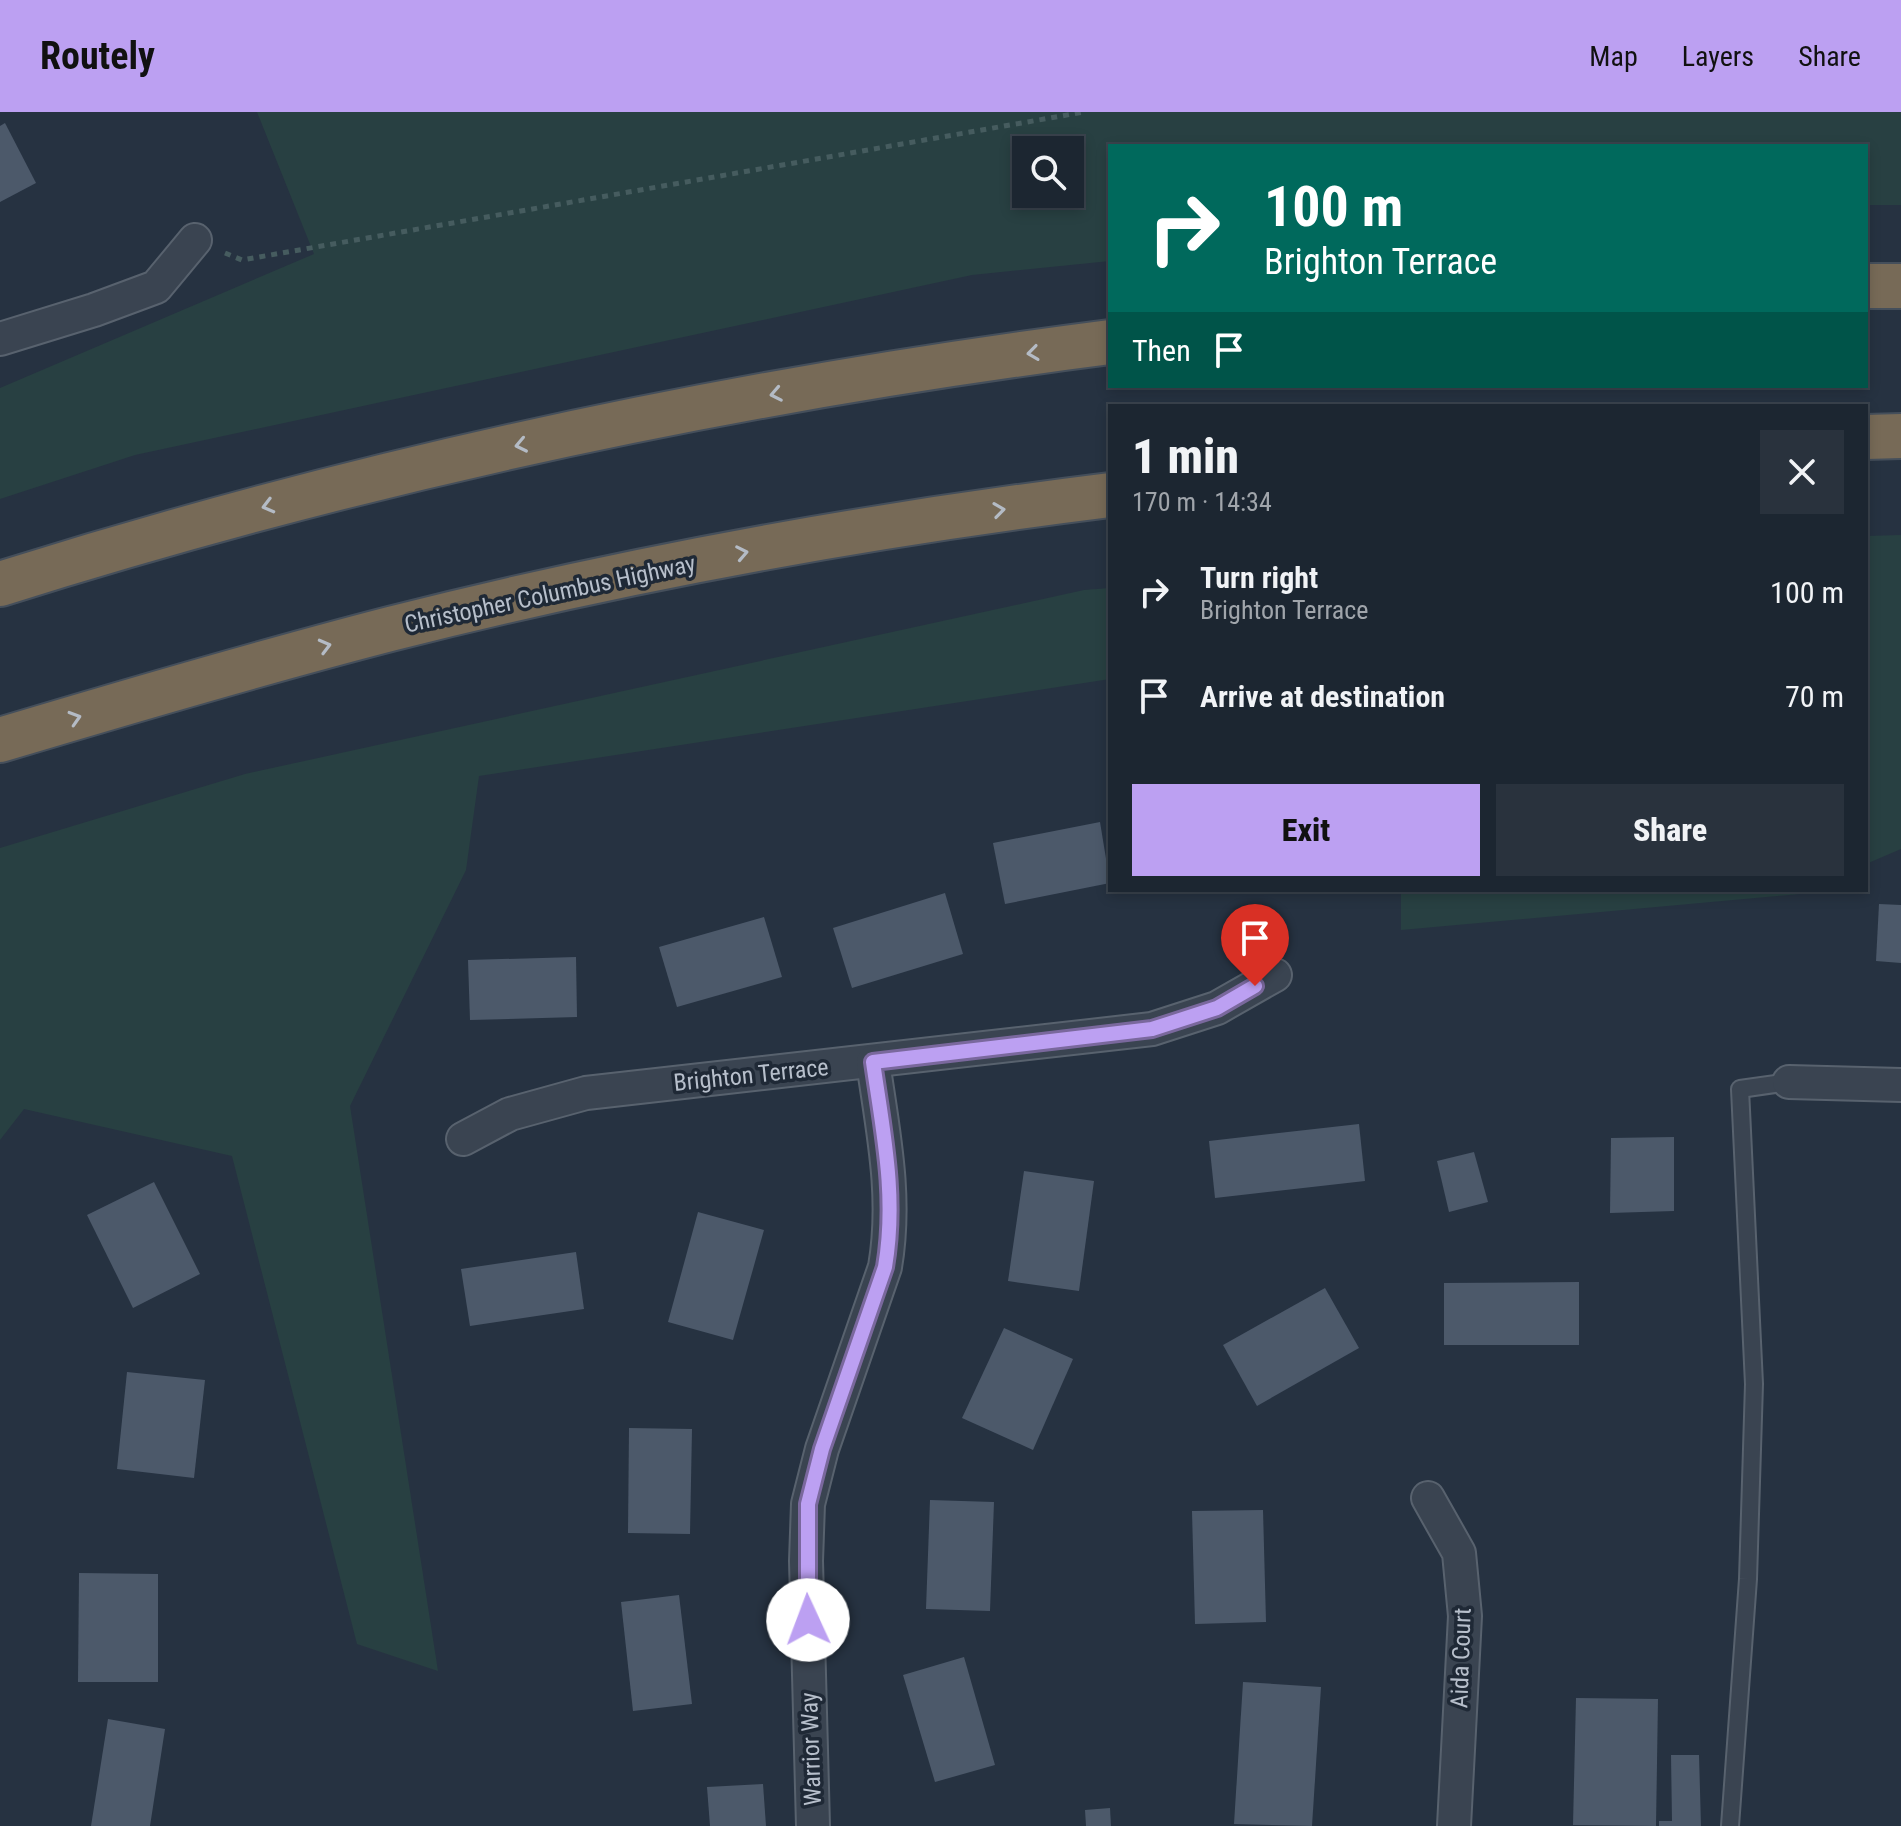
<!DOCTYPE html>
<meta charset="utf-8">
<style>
body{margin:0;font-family:"Roboto Condensed",sans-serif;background:#29323d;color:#f1f3f6;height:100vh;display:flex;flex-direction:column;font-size:30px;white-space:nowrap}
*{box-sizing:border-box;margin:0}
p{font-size:26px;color:#a0a5ab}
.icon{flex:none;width:44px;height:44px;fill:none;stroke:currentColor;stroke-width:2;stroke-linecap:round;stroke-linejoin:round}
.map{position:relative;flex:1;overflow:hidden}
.side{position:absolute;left:1108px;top:292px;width:760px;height:488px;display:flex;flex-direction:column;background:#1c2631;border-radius:0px;box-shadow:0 4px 12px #0003,0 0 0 2px #3a434d}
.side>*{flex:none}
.guide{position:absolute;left:1108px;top:32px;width:760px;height:244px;border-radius:0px;box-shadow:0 4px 12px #0003,0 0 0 2px #3a434d;background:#00695c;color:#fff;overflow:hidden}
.controls{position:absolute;left:1012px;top:24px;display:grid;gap:16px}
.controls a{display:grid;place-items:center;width:72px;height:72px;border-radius:0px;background:#1c2631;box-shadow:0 4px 12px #0003,0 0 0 2px #3a434d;font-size:40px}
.pin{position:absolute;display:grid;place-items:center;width:68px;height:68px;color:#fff;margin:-82px -34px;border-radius:50% 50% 50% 0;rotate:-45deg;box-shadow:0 0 8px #0007}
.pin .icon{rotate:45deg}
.me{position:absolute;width:88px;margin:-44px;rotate:358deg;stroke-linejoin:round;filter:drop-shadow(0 0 6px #0008)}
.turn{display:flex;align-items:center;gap:28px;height:168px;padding:0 24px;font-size:36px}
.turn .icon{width:104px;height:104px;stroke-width:2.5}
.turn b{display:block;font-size:56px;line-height:68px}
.then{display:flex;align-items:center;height:76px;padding:0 24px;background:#0003;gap:16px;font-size:30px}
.round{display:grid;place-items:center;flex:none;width:84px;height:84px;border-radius:0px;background:#29323d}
.summary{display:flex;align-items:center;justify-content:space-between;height:136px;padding:0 24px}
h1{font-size:48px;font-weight:800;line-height:60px}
.primary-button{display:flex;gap:16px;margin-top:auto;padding:16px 24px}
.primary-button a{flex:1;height:92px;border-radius:0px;background:#bca0f2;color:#111;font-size:32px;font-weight:800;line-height:92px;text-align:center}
.primary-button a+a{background:#29323d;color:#f1f3f6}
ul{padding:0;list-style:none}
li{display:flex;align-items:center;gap:24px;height:104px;padding:0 24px}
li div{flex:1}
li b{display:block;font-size:30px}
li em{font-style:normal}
header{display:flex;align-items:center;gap:48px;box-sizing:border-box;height:112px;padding:0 40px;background:#bca0f2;color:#111}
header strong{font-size:38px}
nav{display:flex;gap:44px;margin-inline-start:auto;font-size:28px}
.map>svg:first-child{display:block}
.green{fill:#284042;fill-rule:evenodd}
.building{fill:#4c596a}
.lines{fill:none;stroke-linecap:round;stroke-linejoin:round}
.service-casing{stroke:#58626e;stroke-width:20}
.minor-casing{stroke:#58626e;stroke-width:36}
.motorway-casing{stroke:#454f5b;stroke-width:48}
.path{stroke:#465c5f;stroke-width:5;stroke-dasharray:6 6;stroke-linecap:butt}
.service{stroke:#3a4451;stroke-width:16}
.minor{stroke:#3a4451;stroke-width:32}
.motorway{stroke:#776a57;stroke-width:44}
.oneway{stroke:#b4bbc5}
.route-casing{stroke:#7a689d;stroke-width:20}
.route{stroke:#bca0f2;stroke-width:14}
.labels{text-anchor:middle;stroke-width:7;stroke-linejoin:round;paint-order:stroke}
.street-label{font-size:24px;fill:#b7bfcb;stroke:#1f2936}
</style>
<header>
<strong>Routely</strong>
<nav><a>Map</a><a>Layers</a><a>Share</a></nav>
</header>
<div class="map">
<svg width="1901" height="1714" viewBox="0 0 1901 1714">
<rect width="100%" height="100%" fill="#263241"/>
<g class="green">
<path d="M257 0H1901V93H1866V34H1110V149L972 163 135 343 0 387V276L314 142ZM1070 38V82H1026V38Z"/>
<polygon points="1901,423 1901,737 1866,752 1866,424"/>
<polygon points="1110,476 1110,567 479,664 466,758 350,994 438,1559 357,1532 232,1044 24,997 0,1028 0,736 245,662 1084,478"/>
<polygon points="1401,778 1809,778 1800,782 1401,818"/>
</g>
<g class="building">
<polygon points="5,11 36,71 0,90 0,14"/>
<polygon points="1100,710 1110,771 1005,792 993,731"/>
<polygon points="945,781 963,842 852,876 833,816"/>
<polygon points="1879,792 1901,793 1901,851 1876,849"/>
<polygon points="764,805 782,865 677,895 659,835"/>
<polygon points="576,845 577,905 470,908 468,848"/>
<polygon points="1359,1012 1365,1069 1215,1086 1209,1029"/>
<polygon points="1674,1025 1674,1099 1610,1101 1611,1026"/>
<polygon points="1474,1040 1488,1090 1449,1100 1437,1049"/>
<polygon points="1024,1059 1094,1069 1079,1179 1008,1169"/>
<polygon points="154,1070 200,1162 133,1196 87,1103"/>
<polygon points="698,1100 764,1118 733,1228 668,1210"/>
<polygon points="576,1140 584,1197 470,1214 461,1157"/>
<polygon points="1579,1170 1579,1233 1444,1233 1444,1171"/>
<polygon points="1325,1176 1359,1236 1257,1294 1223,1233"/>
<polygon points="1004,1216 1073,1247 1033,1338 962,1306"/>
<polygon points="127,1260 205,1268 194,1366 117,1357"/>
<polygon points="629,1316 692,1317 690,1422 628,1421"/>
<polygon points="930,1388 994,1390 990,1499 926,1497"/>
<polygon points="1263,1398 1266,1510 1195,1512 1192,1399"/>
<polygon points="79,1461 158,1462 158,1570 78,1570"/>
<polygon points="679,1483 692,1592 633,1599 621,1490"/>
<polygon points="964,1545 995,1653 935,1670 903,1563"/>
<polygon points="1243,1570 1321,1575 1312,1714 1234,1712"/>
<polygon points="1576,1586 1658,1587 1656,1714 1573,1713"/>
<polygon points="108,1607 165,1617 150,1714 91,1714"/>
<polygon points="1671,1643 1699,1643 1701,1714 1659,1714 1659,1709 1672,1709"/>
<polygon points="763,1672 766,1714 710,1714 707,1675"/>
<polygon points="1110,1696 1111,1714 1086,1714 1085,1698"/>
</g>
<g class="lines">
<g class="service-casing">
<polyline id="service" points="1730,1714 1748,1467 1754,1272 1740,977 1789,970"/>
</g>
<g class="minor-casing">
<g id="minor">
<polyline points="0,227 94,198 156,175 195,128"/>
<polyline points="1789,970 1901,973"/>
<polyline points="463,1027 510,1002 586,981 1152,917 1217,896 1275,863"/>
<polyline points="1428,1386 1459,1441 1465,1504 1454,1714"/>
<path d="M813 1714 806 1449 808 1392 822 1337 885 1155C897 1084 883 1020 873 950"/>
</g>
</g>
<g class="motorway-casing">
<g id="motorway">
<polyline points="1866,174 1901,174"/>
<polyline points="1866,325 1901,324"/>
<path d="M0 472C361 358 734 278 1110 230"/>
<path d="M0 628C130 589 259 551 390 517 626 457 868 413 1110 383"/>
</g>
</g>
<polyline class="path" points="225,141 242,148 1084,0"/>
<use href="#service" class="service"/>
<use href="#minor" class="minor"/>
<use href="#motorway" class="motorway"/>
</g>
<defs><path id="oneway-chevron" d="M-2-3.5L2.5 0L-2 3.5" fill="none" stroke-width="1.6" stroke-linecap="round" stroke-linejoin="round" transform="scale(2)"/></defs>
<g class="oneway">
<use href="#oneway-chevron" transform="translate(1033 241) rotate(172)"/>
<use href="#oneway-chevron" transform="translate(776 282) rotate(169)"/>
<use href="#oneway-chevron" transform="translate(521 333) rotate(168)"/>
<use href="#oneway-chevron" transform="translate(268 394) rotate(165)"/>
<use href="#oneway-chevron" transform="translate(999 398) rotate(-8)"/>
<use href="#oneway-chevron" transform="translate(742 441) rotate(-11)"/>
<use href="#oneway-chevron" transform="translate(325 534) rotate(-15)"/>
<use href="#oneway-chevron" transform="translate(75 606) rotate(-17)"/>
</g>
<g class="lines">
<g class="route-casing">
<path id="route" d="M808 1508V1392L822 1337 885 1155C897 1084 883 1020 873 950L1152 917 1217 896 1255 874"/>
</g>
<use href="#route" class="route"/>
</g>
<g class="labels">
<g class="street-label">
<text transform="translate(550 482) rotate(-12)" y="8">Christopher Columbus Highway</text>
<text transform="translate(751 963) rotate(-6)" y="8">Brighton Terrace</text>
<text transform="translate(1461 1546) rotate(-88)" y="8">Aida Court</text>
<text transform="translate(811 1637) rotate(-92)" y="8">Warrior Way</text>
</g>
</g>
</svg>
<div class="controls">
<a><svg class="icon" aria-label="search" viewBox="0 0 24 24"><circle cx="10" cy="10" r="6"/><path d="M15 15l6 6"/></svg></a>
</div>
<div class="pin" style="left:1255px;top:874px;background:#d93025"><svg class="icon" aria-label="arrive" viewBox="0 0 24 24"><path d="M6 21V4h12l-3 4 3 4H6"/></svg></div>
<svg class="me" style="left:808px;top:1508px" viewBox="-20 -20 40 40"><circle r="19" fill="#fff"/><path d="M0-13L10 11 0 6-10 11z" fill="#bca0f2"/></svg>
<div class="guide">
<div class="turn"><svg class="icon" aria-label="right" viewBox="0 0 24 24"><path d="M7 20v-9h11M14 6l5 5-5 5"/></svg><div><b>100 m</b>Brighton Terrace</div></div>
<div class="then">Then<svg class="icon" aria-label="arrive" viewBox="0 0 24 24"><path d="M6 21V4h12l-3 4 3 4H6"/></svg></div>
</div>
<section class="side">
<div class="summary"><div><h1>1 min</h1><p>170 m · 14:34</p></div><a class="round"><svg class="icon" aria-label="close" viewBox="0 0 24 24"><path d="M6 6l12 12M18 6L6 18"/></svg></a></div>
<ul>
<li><svg class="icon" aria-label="right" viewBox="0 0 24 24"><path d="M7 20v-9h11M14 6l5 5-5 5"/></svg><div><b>Turn right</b><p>Brighton Terrace</p></div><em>100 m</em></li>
<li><svg class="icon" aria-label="arrive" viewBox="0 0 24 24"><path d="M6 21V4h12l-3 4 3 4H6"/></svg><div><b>Arrive at destination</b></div><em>70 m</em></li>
</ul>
<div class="primary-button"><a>Exit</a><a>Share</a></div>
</section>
</div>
